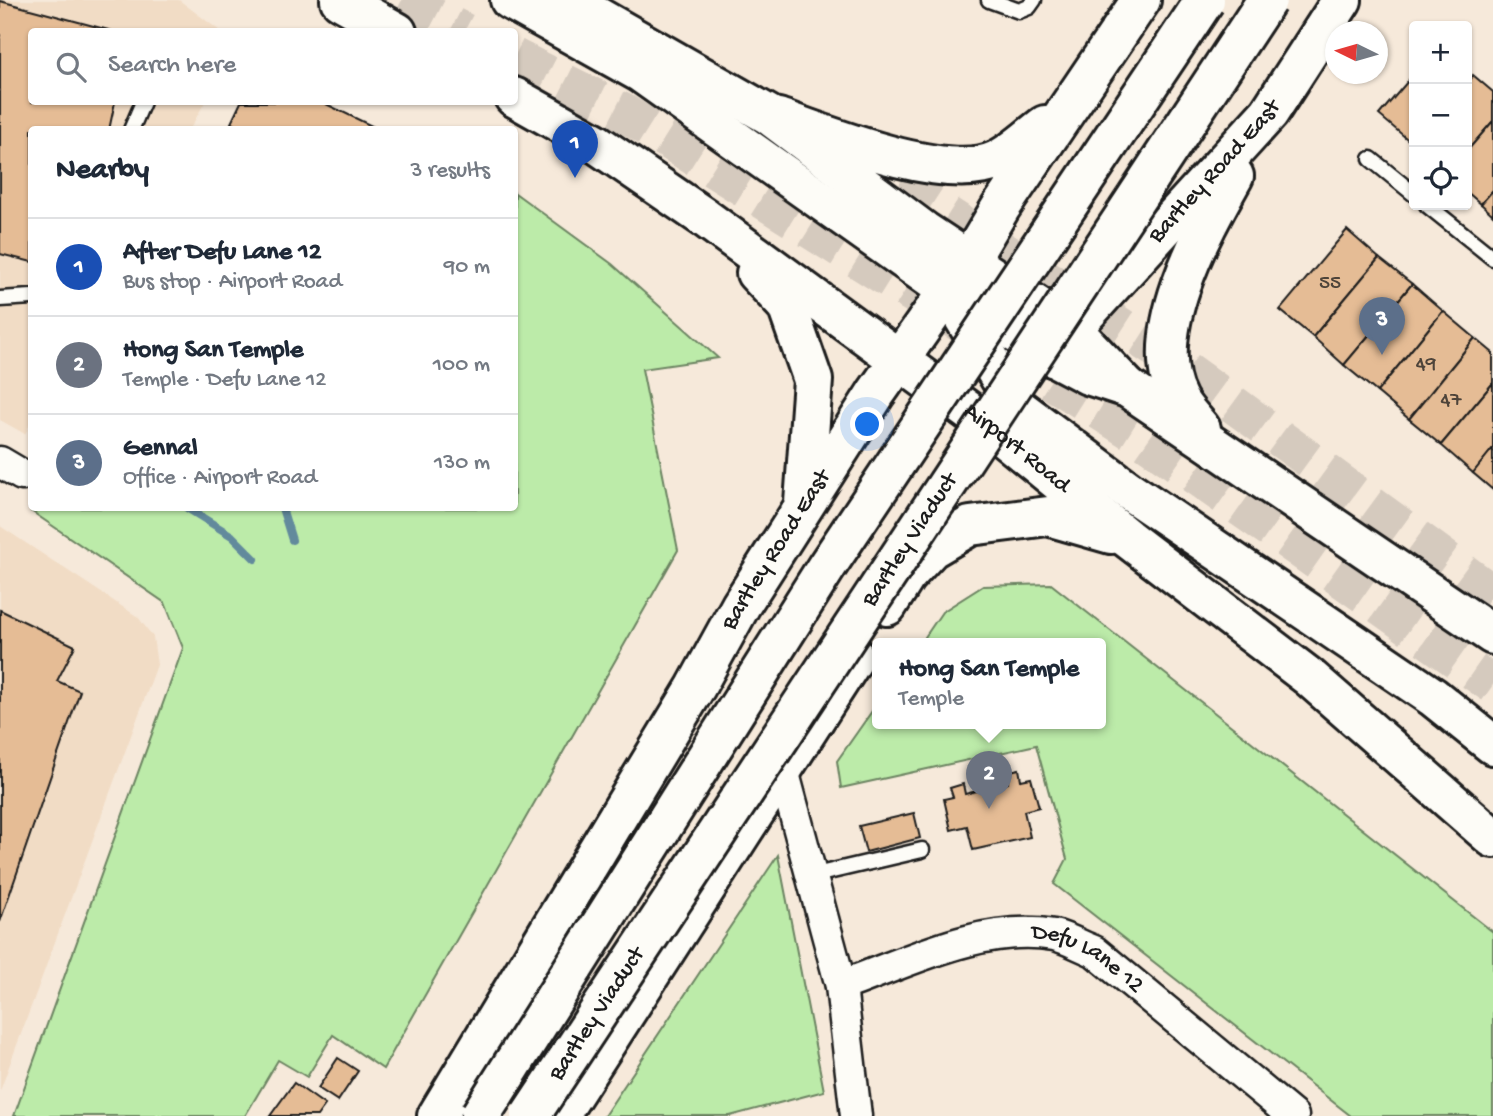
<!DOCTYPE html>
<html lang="en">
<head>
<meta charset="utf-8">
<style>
  :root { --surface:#fff; --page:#f6f6f7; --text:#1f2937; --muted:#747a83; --line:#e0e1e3; --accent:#c8321e }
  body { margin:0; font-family:"Gochi Hand",sans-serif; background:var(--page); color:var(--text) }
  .controls { position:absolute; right:21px; top:21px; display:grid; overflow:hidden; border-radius:7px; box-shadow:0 2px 5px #0004 }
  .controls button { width:63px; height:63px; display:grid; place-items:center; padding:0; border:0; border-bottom:2px solid var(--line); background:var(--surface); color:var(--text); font:35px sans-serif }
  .compass { position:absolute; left:1325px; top:21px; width:63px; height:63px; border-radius:50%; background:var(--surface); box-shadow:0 2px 5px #0004; rotate:275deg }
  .you { position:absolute; left:868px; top:425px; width:24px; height:24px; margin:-18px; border:5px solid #fff; border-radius:50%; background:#1a73e8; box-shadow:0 0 0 10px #1a73e833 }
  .badge { display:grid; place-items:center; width:46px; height:46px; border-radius:50%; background:var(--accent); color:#fff; font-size:23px; font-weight:700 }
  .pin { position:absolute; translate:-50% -58px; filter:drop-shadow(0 2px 4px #0008) }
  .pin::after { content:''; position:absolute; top:37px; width:24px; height:21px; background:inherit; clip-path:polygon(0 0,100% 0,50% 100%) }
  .popup { position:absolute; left:872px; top:638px; width:234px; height:91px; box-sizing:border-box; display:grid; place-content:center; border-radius:7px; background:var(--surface); filter:drop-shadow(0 2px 5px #0005); font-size:23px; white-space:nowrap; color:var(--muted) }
  .popup b { font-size:26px; color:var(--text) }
  .popup::after { content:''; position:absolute; left:50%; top:100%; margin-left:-14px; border:14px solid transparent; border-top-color:var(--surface) }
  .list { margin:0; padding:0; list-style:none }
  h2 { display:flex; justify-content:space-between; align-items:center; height:91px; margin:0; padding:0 28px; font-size:30px }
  h2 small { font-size:23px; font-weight:400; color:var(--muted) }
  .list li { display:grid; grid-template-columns:46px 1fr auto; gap:21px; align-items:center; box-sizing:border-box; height:98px; padding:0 28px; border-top:2px solid var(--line) }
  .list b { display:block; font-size:26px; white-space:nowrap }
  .list p { margin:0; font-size:23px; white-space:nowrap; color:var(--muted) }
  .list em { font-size:23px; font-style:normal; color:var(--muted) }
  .icon { flex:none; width:38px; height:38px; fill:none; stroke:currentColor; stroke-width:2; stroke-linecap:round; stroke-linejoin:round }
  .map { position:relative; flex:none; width:1493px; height:1116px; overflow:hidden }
  .search { position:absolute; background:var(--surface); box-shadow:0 2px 5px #0004; left:28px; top:28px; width:490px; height:77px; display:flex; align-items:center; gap:18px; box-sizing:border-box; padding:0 24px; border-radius:7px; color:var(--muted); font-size:26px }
  .panel { position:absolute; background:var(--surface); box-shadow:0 2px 5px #0004; left:28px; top:126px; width:490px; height:385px; border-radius:7px }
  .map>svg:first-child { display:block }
  .built { fill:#f1dcc5 }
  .green { fill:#bceba9; stroke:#6c8462; stroke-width:2 }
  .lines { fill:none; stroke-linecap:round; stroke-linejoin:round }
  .stream { stroke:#628a9c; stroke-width:8 }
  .building { fill:#e5bc95; stroke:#1c1c1c; stroke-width:2 }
  .motorway-tunnel { stroke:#d5cabe; stroke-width:38; stroke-dasharray:38 19; stroke-linecap:butt }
  .service-casing { stroke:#1c1c1c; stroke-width:19 }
  .minor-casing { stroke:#1c1c1c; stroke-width:35 }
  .secondary-casing { stroke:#1c1c1c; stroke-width:44 }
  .motorway-casing { stroke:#1c1c1c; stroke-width:44 }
  .service { stroke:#fdfcf7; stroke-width:14 }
  .minor { stroke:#fdfcf7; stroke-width:30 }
  .secondary { stroke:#fdfcf7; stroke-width:38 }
  .motorway { stroke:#fdfcf7; stroke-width:38 }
  .trunk-bridge-casing { stroke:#1c1c1c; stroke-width:44; stroke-linecap:butt }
  .trunk-bridge { stroke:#fdfcf7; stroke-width:38 }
  .labels { text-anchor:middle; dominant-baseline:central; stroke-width:7; stroke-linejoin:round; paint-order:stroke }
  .number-label { font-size:21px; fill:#4e443a }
  .street-label { font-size:24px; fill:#1c1c1c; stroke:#fdfcf7 }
</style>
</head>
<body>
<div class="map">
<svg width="1493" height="1116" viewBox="0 0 1493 1116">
  <rect width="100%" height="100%" fill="#f6e9da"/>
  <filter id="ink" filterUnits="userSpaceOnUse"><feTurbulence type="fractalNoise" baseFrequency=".0143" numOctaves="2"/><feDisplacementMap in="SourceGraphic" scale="14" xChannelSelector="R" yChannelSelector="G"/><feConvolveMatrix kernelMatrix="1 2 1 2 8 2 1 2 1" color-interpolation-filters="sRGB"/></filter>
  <g filter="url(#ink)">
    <g class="built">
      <path d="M0,0H179L220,31L32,32V102H205L190,129L32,130L31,422L25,434L0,420Z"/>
      <path d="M0,526L138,617L153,637L157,665L0,1091Z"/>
    </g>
    <g class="green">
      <path d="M515,193L612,264L718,358L642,369L678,550L383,1069L333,1035L307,1077L278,1060L245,1116H14L183,648L165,603L31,511L33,508H514Z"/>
      <path d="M1051,584L1493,932V1116H1351L1054,884L1067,859L1036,745L841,788L837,761L877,704V723H1101V643H921L942,612L983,586Z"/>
      <path d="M778,855L824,1091L730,1116H604Z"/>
    </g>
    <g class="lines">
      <g class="stream">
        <path d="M187,508L232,536L255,559"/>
        <path d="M282,508L292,540"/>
      </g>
    </g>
    <g class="building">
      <path d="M0,1L116,32H32V102H115L109,130H32V262L0,254Z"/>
      <path d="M1414,74V143L1413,144L1379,115Z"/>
      <path d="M1473,75L1493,92V121L1467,151V82Z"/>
      <path d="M241,102H322L380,130H244L231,123Z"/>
      <path d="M1493,121V190L1481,204L1467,192V151Z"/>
      <path d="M1493,190V215L1481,204Z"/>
      <path d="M1347,230L1379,258L1313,337L1280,310Z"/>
      <path d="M1379,258L1412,284L1344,365L1313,337Z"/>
      <path d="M1412,284L1443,311L1377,392L1344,365Z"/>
      <path d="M1443,311L1475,338L1409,419L1377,392Z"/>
      <path d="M1475,338L1493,353V383L1441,445L1409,419Z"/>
      <path d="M1493,383V448L1473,473L1441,445Z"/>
      <path d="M1493,448V490L1473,473Z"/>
      <path d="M0,610L75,646L57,681L80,691L0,922Z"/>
      <path d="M1019,769L1021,780L1031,778L1039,807L1024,811L1030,837L973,850L967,826L951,830L944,799L953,797L950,788L963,784L965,794L1008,783L1006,772Z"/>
      <path d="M914,813L920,838L866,852L859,826Z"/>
      <path d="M338,1058L358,1071L338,1101L318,1088Z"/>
      <path d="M294,1083L325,1105L317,1116H270Z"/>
    </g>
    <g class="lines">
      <g class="motorway-tunnel">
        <path d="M402,0L464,32"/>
        <path d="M514,57L623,112L1133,432L1493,685"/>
        <path d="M847,162L921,198L1170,358L1493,594"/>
      </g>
      <g class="service-casing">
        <g id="service">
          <path d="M989,0L1019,11L1029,7L1034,0"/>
          <path d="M131,130L143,102"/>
          <path d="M1371,159L1414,194"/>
          <path d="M1427,205L1493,258"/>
          <path d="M0,299L32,297"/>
          <path d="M811,876L922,850"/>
        </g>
      </g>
      <g class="minor-casing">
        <g id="minor">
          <path d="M0,462L22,475"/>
          <path d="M783,770L841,986L856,1116"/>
          <path id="s1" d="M841,986C908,962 982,923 1054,935C1067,938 1081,946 1094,951L1293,1116"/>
        </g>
      </g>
      <g class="secondary-casing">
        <g id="secondary">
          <path d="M340,0L397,32"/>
          <path d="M510,0L641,73L947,290L1052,356L1088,375L1128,388L1493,635"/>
          <path id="s2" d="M514,97L594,142L705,218L1000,434L1127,538L1309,677L1493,838"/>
          <path d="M778,118C828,136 948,184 997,160C1014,152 1030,136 1045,125"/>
          <path d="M756,273L787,306L813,380L804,503"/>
          <path id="s3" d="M1052,357L1072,329L1269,113L1342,0"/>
          <path d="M1201,429C1193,419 1183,409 1178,399C1144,335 1203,231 1234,176"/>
          <path d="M887,606L906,576L931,549L970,526L1048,516L1111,534"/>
          <path id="s4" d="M437,1116L696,687L741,605L876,393L969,261L1001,207L1141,0"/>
          <path d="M559,1116L855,657"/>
        </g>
      </g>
      <g class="motorway-casing">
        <g id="motorway">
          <path d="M568,0L769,115L924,231L1072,329L1128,388"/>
          <path d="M947,290L1018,408L1128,490L1433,697L1493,745"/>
        </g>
      </g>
      <use href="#service" class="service"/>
      <use href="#minor" class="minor"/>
      <use href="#secondary" class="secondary"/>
      <use href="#motorway" class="motorway"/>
      <g class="trunk-bridge-casing">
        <g id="trunk-bridge">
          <path d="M480,1116L827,566L1205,0"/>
          <path id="s5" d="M530,1116L1267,0"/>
        </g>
      </g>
      <use href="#trunk-bridge" class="trunk-bridge"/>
    </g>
  </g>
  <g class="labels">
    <g class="number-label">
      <text x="1330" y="284">55</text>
      <text x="1426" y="365">49</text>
      <text x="1451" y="401">47</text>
    </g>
    <g class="street-label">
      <text stroke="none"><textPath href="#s3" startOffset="247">Bartley Road East</textPath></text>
      <text stroke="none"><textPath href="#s2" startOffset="614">Airport Road</textPath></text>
      <text stroke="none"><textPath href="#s5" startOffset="690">Bartley Viaduct</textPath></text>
      <text stroke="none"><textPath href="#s4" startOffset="660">Bartley Road East</textPath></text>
      <text stroke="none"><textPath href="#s1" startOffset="262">Defu Lane 12</textPath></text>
      <text stroke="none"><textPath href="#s5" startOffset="122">Bartley Viaduct</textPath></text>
    </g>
  </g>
</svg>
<div class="controls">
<button>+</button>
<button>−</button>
<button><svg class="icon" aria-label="locate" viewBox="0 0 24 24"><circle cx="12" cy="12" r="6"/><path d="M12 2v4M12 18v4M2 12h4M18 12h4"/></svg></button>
</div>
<svg class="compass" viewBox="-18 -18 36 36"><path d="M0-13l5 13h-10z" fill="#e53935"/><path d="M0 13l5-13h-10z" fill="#747a83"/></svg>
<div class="you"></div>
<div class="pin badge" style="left:575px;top:178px;background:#1a4fb4">1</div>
<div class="pin badge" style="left:989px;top:809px;background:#6b7280">2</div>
<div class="popup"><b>Hong San Temple</b>Temple</div>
<div class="pin badge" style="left:1382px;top:355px;background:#5c6f8a">3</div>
<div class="search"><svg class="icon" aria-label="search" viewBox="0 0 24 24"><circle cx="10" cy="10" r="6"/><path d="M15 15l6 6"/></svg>Search here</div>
<section class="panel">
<h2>Nearby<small>3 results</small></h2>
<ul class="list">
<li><span class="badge" style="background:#1a4fb4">1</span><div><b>After Defu Lane 12</b><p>Bus stop · Airport Road</p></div><em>90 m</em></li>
<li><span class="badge" style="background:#6b7280">2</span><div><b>Hong San Temple</b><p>Temple · Defu Lane 12</p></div><em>100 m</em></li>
<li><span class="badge" style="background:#5c6f8a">3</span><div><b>Gennal</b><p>Office · Airport Road</p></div><em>130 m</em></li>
</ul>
</section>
</div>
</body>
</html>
